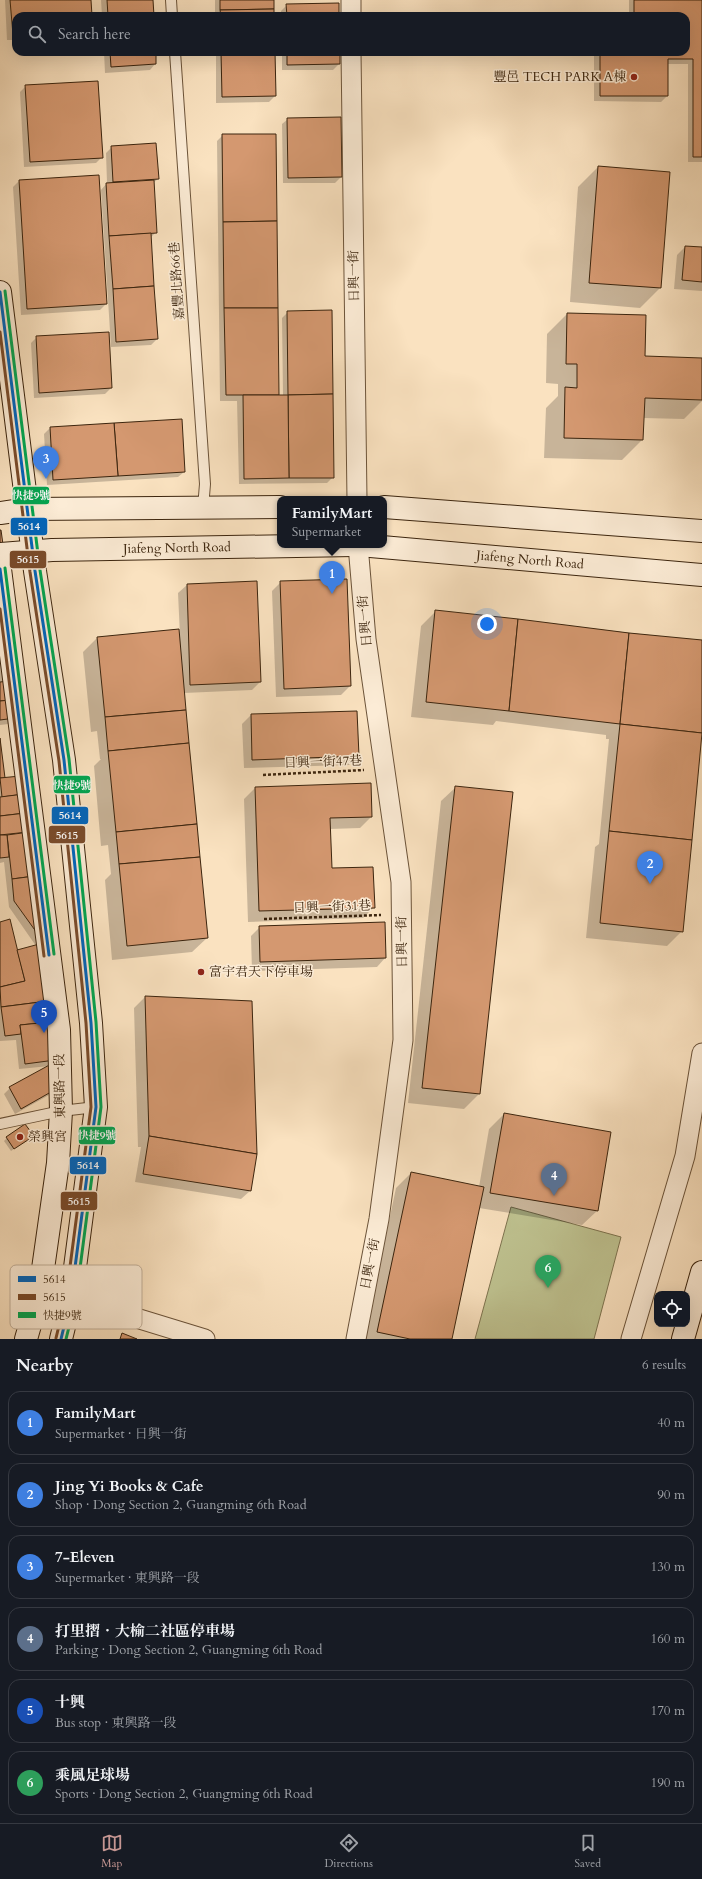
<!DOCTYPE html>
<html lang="en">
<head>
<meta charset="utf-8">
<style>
  :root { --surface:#171b24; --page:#20242c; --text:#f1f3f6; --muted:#9ea1a6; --line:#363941; --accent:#c59692 }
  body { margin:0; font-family:Cardo,"Noto Serif TC",serif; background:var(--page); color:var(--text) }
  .controls { position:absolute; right:12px; bottom:12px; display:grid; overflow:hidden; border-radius:8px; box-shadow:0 4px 16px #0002 }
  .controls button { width:36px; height:36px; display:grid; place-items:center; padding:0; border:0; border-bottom:1px solid var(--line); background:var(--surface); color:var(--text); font:20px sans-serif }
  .you { position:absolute; left:487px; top:624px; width:14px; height:14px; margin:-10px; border:3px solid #fff; border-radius:50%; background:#1a73e8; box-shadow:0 0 0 6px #1a73e833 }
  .badge { display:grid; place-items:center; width:26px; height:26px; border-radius:50%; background:var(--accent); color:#fff; font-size:13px; font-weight:700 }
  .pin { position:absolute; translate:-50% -33px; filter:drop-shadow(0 1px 2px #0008) }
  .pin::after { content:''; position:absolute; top:21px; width:14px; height:12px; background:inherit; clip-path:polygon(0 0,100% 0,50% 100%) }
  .popup { position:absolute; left:277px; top:496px; width:110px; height:52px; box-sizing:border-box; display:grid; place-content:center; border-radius:8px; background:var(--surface); filter:drop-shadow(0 1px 3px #0005); font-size:13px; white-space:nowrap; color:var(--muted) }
  .popup b { font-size:15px; color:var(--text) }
  .popup::after { content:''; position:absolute; left:50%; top:100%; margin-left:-8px; border:8px solid transparent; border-top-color:var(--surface) }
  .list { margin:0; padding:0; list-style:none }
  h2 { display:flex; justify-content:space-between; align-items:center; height:52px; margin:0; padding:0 16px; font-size:17px }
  h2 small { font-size:13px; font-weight:400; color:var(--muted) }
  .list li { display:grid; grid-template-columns:26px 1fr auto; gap:12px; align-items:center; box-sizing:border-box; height:64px; margin:0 8px 8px; padding:0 8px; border:1px solid var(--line); border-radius:12px }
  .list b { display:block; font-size:15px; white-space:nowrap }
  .list p { margin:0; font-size:13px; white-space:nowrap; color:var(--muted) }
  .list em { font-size:13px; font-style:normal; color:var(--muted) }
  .icon { flex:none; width:22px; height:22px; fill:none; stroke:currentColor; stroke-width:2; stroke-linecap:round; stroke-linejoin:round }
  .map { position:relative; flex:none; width:702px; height:1339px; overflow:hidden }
  .search { position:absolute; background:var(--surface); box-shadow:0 4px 16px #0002; left:12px; right:12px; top:12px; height:44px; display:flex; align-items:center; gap:10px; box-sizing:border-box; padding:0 14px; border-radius:12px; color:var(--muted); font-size:15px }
  .sheet { height:484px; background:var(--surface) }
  nav { display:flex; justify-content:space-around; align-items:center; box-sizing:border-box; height:56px; border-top:1px solid var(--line); background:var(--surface); font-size:11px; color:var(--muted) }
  nav a { display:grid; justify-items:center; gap:2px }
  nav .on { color:var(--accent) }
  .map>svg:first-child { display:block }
  .green { fill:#bfc391; stroke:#7e7450 }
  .shadow { fill:#0003 }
  .building { fill:#d49870; stroke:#3c250e }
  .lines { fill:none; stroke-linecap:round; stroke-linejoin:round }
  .lane-casing { stroke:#6c543a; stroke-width:12 }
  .street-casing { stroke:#6c543a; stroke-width:21 }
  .secondary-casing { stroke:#3c250e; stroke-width:24 }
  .path { stroke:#3c250e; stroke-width:2.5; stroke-dasharray:3 2; stroke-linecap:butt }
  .lane { stroke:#fcecd6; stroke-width:10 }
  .street { stroke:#fcecd6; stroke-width:19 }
  .secondary { stroke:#fcecd6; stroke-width:22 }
  .bus-1-casing { stroke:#fcecd6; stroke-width:6 }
  .bus-2-casing { stroke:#fcecd6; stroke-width:6 }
  .bus-3-casing { stroke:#fcecd6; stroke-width:6 }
  .bus-1 { stroke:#0065bd; stroke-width:3 }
  .bus-2 { stroke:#7a4b2a; stroke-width:3 }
  .bus-3 { stroke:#00a651; stroke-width:3 }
  .poi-dot { fill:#8f2418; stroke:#fcecd6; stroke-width:1.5 }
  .labels { text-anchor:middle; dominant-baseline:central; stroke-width:3; stroke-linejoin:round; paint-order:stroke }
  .poi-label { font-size:13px; fill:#3c250e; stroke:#fcecd6; text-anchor:start }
  .street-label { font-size:13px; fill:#3c250e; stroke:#fcecd6 }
  .key { fill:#fcecd6; stroke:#c2b09a; stroke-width:1 }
  .key-label { font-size:11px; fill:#3c250e }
  .line-badge { stroke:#fcecd6; stroke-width:1.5 }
  .badge-label { font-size:11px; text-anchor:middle; font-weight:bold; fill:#fff }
</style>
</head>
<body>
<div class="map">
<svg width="702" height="1339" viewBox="0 0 702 1339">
  <rect width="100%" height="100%" fill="#fae2c0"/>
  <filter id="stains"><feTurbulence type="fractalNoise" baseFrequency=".005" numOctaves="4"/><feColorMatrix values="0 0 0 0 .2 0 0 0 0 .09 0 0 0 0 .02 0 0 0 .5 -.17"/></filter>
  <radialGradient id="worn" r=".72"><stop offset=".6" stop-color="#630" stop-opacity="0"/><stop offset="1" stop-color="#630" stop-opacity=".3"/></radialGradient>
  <path class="green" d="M511,1207L621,1237L594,1339H475Z"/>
  <g class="shadow">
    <path d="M5,0H90L91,16H16V40H7Z"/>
    <path d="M101,0H151L152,16H102Z"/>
    <path d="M215,0H273L274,16H215Z"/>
    <path d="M629,0H702V162H688V64H667V96L661,102L594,101V52H686V16H629Z"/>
    <path d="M287,5L338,16H281V11Z"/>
    <path d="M104,52H155V64L150,70L105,73Z"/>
    <path d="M216,52H274L275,96L269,102L216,103Z"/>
    <path d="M282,52H339V64L333,70H282Z"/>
    <path d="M26,86L102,157L96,163L24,167L20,92Z"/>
    <path d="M288,119L341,177L335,183H283L282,124Z"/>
    <path d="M223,135L278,396H283L282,318L288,312L333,477L327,483L239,484L237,401H220L217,141Z"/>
    <path d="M112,147L158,179L153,183L156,232L150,238L157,339L151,345L111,347L101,190L107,183L106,153Z"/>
    <path d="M598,167L669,173L660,288L640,308L570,302L578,187Z"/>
    <path d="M98,176L106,304L100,310L21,315L13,187L19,181Z"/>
    <path d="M685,247L702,248V291L674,289L677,255Z"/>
    <path d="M567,314L644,357L702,359V401L684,419L643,418L642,440L622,460L544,458L546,408L558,396V384L546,383L547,334Z"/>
    <path d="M37,337L111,388L105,394L34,398L31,343Z"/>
    <path d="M50,428L184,472L178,477L47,485L44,434Z"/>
    <path d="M281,582L350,686L341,695L276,697L272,591Z"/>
    <path d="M187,585L260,682L252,690L184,693L207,938L192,952L112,960L105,880L111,874L108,845L101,846L94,766L101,759H100L97,731L91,732L83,652L98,637L180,636L178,593Z"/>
    <path d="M0,590L17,723L0,725Z"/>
    <path d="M436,611L702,641V733L682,931L667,946L586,938L595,847L599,844L609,739H606V735L496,721L493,725L411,717L421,626Z"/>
    <path d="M251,715L358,756L349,765L244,768L242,724Z"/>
    <path d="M0,746L2,779L29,776L58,1090L15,1114L4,1094L10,1088L50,1066L19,1069L16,1040L0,1041V923L16,951L36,946L9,907L4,862L0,863Z"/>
    <path d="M370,784L371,817L360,828L330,829L331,869L374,907L363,918L248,922L244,799L255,788Z"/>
    <path d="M456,787L512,793L479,1094L464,1109L408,1103L441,801Z"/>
    <path d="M384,923L385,958L377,967L252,971L251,936L260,927Z"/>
    <path d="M145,997L250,1191L241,1199L135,1182L141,1147H138L134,1008Z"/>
    <path d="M504,1114L597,1211L582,1225L479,1208L451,1339H364L396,1188L411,1173L479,1187L489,1129Z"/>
    <path d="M7,1138H30L11,1151L4,1141Z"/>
  </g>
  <g class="building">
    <path d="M10,0H91L92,16H16V35H13Z"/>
    <path d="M107,0H153L154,16H108Z"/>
    <path d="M220,0H274V9L220,10Z"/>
    <path d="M634,0H702V157H693V59H668V96H600V52H686V16H600H634Z"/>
    <path d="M339,3V16H287L286,4Z"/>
    <path d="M274,9V16H221L220,10Z"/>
    <path d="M110,52H156V64L111,67Z"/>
    <path d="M221,52H275L276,96L222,97Z"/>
    <path d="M287,52H340V64L287,65Z"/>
    <path d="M98,81L103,158L30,162L25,85Z"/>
    <path d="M341,117L342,177L288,178L287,118Z"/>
    <path d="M222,134H276L277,221L223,222Z"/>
    <path d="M156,143L159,179L113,182L111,146Z"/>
    <path d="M598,166L670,172L661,288L589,283Z"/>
    <path d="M99,175L107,304L27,309L19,180Z"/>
    <path d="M154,180L157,233L109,236L106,183Z"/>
    <path d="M277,221L278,308H224L223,222Z"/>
    <path d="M151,233L154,286L113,289L109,236Z"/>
    <path d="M685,246L702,247V282L682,280Z"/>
    <path d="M154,286L158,339L116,342L113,289Z"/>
    <path d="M224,308H278L279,395H226Z"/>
    <path d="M332,310L333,394L288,395L287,311Z"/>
    <path d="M567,313L646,315L645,356L702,358V400L645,398L643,440L564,438L565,387L577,388V364H566Z"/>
    <path d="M109,332L112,388L39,393L36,336Z"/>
    <path d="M333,394L334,478H289L288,395Z"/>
    <path d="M243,395H288L289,478L244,479Z"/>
    <path d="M182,419L185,472L118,476L114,423Z"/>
    <path d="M114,423L118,476L53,480L50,427Z"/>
    <path d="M0,530H1L7,574L0,575Z"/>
    <path d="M347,579L351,686L284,689L280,581Z"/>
    <path d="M257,581L261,682L190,685L187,584Z"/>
    <path d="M435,610L518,619L509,711L426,702Z"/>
    <path d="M518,619L629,633L620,724L509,711Z"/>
    <path d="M179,629L186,710L105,717L97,637Z"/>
    <path d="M629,633L702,640V733L620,724Z"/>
    <path d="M19,680L21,699L0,701V682Z"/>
    <path d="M21,699L23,717L0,720V701Z"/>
    <path d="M186,710L189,743L108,751L105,717Z"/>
    <path d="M357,711L359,756L252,760L251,714Z"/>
    <path d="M620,724L702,733L692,840L609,831Z"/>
    <path d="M0,738L5,778H0Z"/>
    <path d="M189,743L197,824L116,832L108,751Z"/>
    <path d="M30,775L32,793L2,797L0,778Z"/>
    <path d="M371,783L372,817L330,818L332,868L373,867L375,908L259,911L255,787Z"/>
    <path d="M455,786L513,792L480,1094L422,1088Z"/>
    <path d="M32,793L34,812L0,816V797Z"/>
    <path d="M34,812L37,831L0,835V816Z"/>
    <path d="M197,824L200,857L119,864L116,832Z"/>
    <path d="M37,831L42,875L12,879L7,835Z"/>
    <path d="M609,831L692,840L683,932L600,923Z"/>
    <path d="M0,835H7L9,857L0,858Z"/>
    <path d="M200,857L208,938L127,946L119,864Z"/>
    <path d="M42,875V940L14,901L12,879Z"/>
    <path d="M10,919L25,981L0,987V922Z"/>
    <path d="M385,922L386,958L260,962L259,926Z"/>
    <path d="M43,943L56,1000L1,1007L0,987L25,981L17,950Z"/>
    <path d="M145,996L252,1001L257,1154L149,1136Z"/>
    <path d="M56,1000L59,1021L20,1025L21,1034L5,1036L1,1007Z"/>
    <path d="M59,1021L63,1059L25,1064L20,1025Z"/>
    <path d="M53,1063L65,1084L21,1109L9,1087Z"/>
    <path d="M504,1113L611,1132L598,1211L490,1193Z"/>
    <path d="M25,1124L34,1136L14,1149L6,1137Z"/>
    <path d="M149,1136L257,1154L251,1191L143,1174Z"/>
    <path d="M411,1172L484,1187L452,1339H410L377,1332Z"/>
    <path d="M122,1333L137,1339H120Z"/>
  </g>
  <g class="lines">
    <g class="lane-casing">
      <g id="lane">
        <path d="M171,0L172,16"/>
        <path d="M175,52L205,484L203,508"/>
        <path d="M0,1124L61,1111L96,1107"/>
      </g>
    </g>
    <g class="street-casing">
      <g id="street">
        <path d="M351,0V16"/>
        <path d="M351,52L357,499"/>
        <path d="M71,1298L205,1339"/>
        <path d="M356,1339L379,1219L403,1040L401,882L366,639L358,545"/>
        <path d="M631,1339L685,1156L702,1053"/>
      </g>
    </g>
    <g class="secondary-casing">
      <g id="secondary">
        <path d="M0,292L35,571L64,760L91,1023L96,1107L71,1298L61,1339"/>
        <path d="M384,507L702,531"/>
        <path d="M0,513L28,509L280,507"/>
        <path d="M359,545L702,575"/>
        <path d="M0,554L52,550L354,545"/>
        <path d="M0,569L59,1030L61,1111L58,1163L40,1290L26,1339"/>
        <path d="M683,1339L702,1272"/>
      </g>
    </g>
    <g class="path">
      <path d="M263,775L364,770"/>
      <path d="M264,919L381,915"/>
    </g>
    <use href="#lane" class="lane"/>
    <use href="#street" class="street"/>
    <use href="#secondary" class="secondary"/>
    <g class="bus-1-casing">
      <g id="bus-1">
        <path d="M0,292L35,571L64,760L91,1023L96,1107L71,1298L61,1339"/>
        <path d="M0,569L49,955"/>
      </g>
    </g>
    <g class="bus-2-casing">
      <g id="bus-2">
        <path d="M0,332L30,572L59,761L86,1023L91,1107L66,1297L56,1338"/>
        <path d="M0,609L44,956"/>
      </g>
    </g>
    <g class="bus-3-casing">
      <g id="bus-3">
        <path d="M5,291L40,570L69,759L96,1022L101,1107L76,1299L66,1339"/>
        <path d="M5,568L54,954"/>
      </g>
    </g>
    <use href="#bus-1" class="bus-1"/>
    <use href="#bus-2" class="bus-2"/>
    <use href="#bus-3" class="bus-3"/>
  </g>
  <g class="poi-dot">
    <circle cx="634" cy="77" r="4"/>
    <circle cx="201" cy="972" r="4"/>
    <circle cx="20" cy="1137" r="4"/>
  </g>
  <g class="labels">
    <g class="poi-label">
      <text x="626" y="77" text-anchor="end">豐邑 TECH PARK A棟</text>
      <text x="209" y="972">富宇君天下停車場</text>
      <text x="28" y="1137">榮興宮</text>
    </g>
    <g class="street-label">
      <text transform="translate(354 276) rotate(-91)">日興一街</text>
      <text transform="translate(177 281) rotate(-94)">嘉豐北路66巷</text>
      <text transform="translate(177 548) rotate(-1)">Jiafeng North Road</text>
      <text transform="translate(530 560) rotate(5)">Jiafeng North Road</text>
      <text transform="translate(365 621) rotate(-95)">日興一街</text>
      <text transform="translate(323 762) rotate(-2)">日興一街47巷</text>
      <text transform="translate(332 907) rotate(-2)">日興一街31巷</text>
      <text transform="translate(402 942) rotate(-91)">日興一街</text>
      <text transform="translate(60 1086) rotate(-91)">東興路一段</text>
      <text transform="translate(370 1264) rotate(-79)">日興一街</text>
    </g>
  </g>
  <rect x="10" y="1265" width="132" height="64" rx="6" class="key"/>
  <rect x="18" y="1276" width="18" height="6" fill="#0065bd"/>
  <rect x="18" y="1294" width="18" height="6" fill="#7a4b2a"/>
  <rect x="18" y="1312" width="18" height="6" fill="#00a651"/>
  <g class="key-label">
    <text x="43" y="1283">5614</text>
    <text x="43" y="1301">5615</text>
    <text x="43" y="1319">快捷9號</text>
  </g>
  <g class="line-badge">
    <rect x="12" y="486" width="38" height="19" rx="4" fill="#00a651"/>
    <rect x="10" y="517" width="38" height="19" rx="4" fill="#0065bd"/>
    <rect x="9" y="550" width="38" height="19" rx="4" fill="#7a4b2a"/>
    <rect x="53" y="775" width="38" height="19" rx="4" fill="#00a651"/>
    <rect x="51" y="806" width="38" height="19" rx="4" fill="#0065bd"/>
    <rect x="48" y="825" width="38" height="19" rx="4" fill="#7a4b2a"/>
    <rect x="78" y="1126" width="38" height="19" rx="4" fill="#00a651"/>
    <rect x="69" y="1156" width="38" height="19" rx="4" fill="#0065bd"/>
    <rect x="60" y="1191" width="38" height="20" rx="4" fill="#7a4b2a"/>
  </g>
  <g class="badge-label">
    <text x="31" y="499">快捷9號</text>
    <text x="29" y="530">5614</text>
    <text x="28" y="563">5615</text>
    <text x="72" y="789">快捷9號</text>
    <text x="70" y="819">5614</text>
    <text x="67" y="839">5615</text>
    <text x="97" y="1139">快捷9號</text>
    <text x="88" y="1169">5614</text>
    <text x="79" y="1205">5615</text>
  </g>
  <rect width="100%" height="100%" filter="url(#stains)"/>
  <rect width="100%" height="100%" fill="url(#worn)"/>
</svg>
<div class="controls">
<button><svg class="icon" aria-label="locate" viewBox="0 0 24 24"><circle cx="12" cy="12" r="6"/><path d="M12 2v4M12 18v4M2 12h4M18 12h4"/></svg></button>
</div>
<div class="you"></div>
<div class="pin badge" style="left:332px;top:594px;background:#3f7fe0">1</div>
<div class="popup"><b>FamilyMart</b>Supermarket</div>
<div class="pin badge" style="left:650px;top:884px;background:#3f7fe0">2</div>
<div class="pin badge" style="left:46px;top:479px;background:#3f7fe0">3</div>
<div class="pin badge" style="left:554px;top:1196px;background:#5c6f8a">4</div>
<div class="pin badge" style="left:44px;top:1033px;background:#1a4fb4">5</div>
<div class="pin badge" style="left:548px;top:1288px;background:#2e9e5b">6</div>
<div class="search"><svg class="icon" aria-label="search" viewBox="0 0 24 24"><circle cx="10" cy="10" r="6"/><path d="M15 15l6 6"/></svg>Search here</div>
</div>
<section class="sheet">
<h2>Nearby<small>6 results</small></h2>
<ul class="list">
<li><span class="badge" style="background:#3f7fe0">1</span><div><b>FamilyMart</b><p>Supermarket · 日興一街</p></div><em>40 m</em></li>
<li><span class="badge" style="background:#3f7fe0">2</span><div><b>Jing Yi Books &amp; Cafe</b><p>Shop · Dong Section 2, Guangming 6th Road</p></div><em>90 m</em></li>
<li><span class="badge" style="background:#3f7fe0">3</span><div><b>7-Eleven</b><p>Supermarket · 東興路一段</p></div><em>130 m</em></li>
<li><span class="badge" style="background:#5c6f8a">4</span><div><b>打里摺．大榆二社區停車場</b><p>Parking · Dong Section 2, Guangming 6th Road</p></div><em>160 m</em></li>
<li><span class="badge" style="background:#1a4fb4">5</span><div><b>十興</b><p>Bus stop · 東興路一段</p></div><em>170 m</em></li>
<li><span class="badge" style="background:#2e9e5b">6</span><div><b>乘風足球場</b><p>Sports · Dong Section 2, Guangming 6th Road</p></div><em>190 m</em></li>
</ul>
</section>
<nav>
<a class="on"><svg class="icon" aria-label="map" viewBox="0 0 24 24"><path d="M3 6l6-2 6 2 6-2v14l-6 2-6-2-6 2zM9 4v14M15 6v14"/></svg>Map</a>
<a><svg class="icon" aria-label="directions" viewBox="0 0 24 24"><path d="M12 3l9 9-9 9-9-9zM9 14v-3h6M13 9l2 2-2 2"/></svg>Directions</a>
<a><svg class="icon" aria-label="saved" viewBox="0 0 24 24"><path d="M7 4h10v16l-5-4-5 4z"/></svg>Saved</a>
</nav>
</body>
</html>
